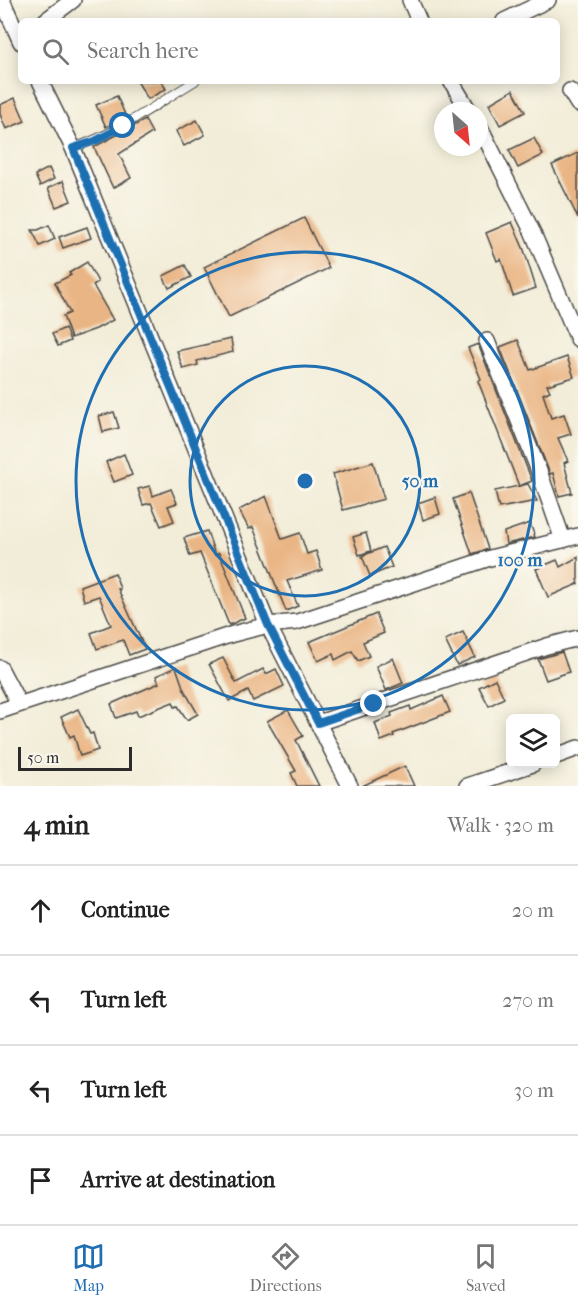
<!DOCTYPE html>
<html lang="en">
<head>
<meta charset="utf-8">
<style>
  :root { --surface:#fff; --page:#f2f2f2; --text:#222; --muted:#767676; --line:#e0e0e0; --accent:#1f6fb2 }
  body { margin:0; font-family:"IM FELL French Canon",serif; background:var(--page); color:var(--text) }
  .controls { position:absolute; right:18px; bottom:18px; display:grid; overflow:hidden; border-radius:9px; box-shadow:0 3px 15px #0003 }
  .controls button { width:54px; height:54px; display:grid; place-items:center; padding:0; border:0; border-bottom:2px solid var(--line); background:var(--surface); color:var(--text); font:30px sans-serif }
  .compass { position:absolute; left:434px; top:102px; width:54px; height:54px; border-radius:50%; background:var(--surface); box-shadow:0 3px 15px #0003; rotate:153deg }
  .scale { position:absolute; left:18px; bottom:15px; width:114px; box-sizing:border-box; padding-left:6px; border:3px solid #2b2b2b; border-top:0; font-size:16px; line-height:21px; white-space:nowrap; color:#2b2b2b; -webkit-text-stroke:4px #fbf7ec; paint-order:stroke }
  .stop { position:absolute; width:18px; height:18px; margin:-14px; border:4px solid #1f6fb2; border-radius:50%; background:#fff }
  .stop.end { background:#1f6fb2; border-color:#fff; box-shadow:0 2px 6px #0008 }
  .list { margin:0; padding:0; list-style:none }
  h2 { display:flex; justify-content:space-between; align-items:center; height:78px; margin:0; padding:0 24px; font-size:26px }
  h2 small { font-size:20px; font-weight:400; color:var(--muted) }
  .list li { display:grid; grid-template-columns:39px 1fr auto; gap:18px; align-items:center; box-sizing:border-box; height:90px; padding:0 24px; border-top:2px solid var(--line) }
  .list b { display:block; font-size:22px; white-space:nowrap }
  .list em { font-size:20px; font-style:normal; color:var(--muted) }
  .icon { flex:none; width:33px; height:33px; fill:none; stroke:currentColor; stroke-width:2; stroke-linecap:round; stroke-linejoin:round }
  .map { position:relative; flex:none; width:578px; height:786px; overflow:hidden }
  .search { position:absolute; background:var(--surface); box-shadow:0 3px 15px #0003; left:18px; right:18px; top:18px; height:66px; display:flex; align-items:center; gap:15px; box-sizing:border-box; padding:0 21px; border-radius:9px; color:var(--muted); font-size:22px }
  .sheet { height:438px; background:var(--surface) }
  nav { display:flex; justify-content:space-around; align-items:center; box-sizing:border-box; height:84px; border-top:2px solid var(--line); background:var(--surface); font-size:16px; color:var(--muted) }
  nav a { display:grid; justify-items:center; gap:3px }
  nav .on { color:var(--accent) }
  .map>svg:first-child { display:block }
  .building { fill:#eab584 }
  .lines { fill:none; stroke-linecap:round; stroke-linejoin:round }
  .service-casing { stroke:#494845; stroke-width:10 }
  .minor-casing { stroke:#494845; stroke-width:18 }
  .service { stroke:#fff; stroke-width:8 }
  .minor { stroke:#fff; stroke-width:15 }
  .route { stroke:#1f6fb2; stroke-width:8 }
  .ring { fill:none; stroke:#1f6fb2; stroke-width:3 }
  .centre { fill:#1f6fb2; stroke:#fbf7ec; stroke-width:3 }
  .ring-label { font-size:18px; text-anchor:middle; font-weight:bold; fill:#1f6fb2; stroke:#fbf7ec; stroke-width:5; stroke-linejoin:round; paint-order:stroke }
</style>
</head>
<body>
<div class="map">
<svg width="578" height="786" viewBox="0 0 578 786">
  <rect width="100%" height="100%" fill="#fbf7ec"/>
  <filter id="ink" filterUnits="userSpaceOnUse"><feTurbulence type="fractalNoise" baseFrequency=".0167" numOctaves="2"/><feDisplacementMap in="SourceGraphic" scale="12" xChannelSelector="R" yChannelSelector="G"/><feConvolveMatrix kernelMatrix="1 2 1 2 8 2 1 2 1" color-interpolation-filters="sRGB"/></filter>
  <filter id="wash" filterUnits="userSpaceOnUse"><feTurbulence type="fractalNoise" baseFrequency=".008" numOctaves="4" result="noise"/><feDisplacementMap in="SourceGraphic" scale="24" xChannelSelector="R" yChannelSelector="G"/><feGaussianBlur stdDeviation="1.35" result="paint"/><feColorMatrix in="noise" values="0 0 0 0 0 0 0 0 0 0 0 0 0 0 0 0 0 1.4 0 .05"/><feComposite in="paint" operator="in"/></filter>
  <g filter="url(#wash)">
    <rect width="100%" height="100%" fill="#f2edd8"/>
    <g id="blocks">
      <g class="building">
        <path d="M137,81H161L166,89L148,99Z"/>
        <path d="M513,90L525,112L500,125L489,104Z"/>
        <path d="M117,96L126,117L106,127L96,105Z"/>
        <path d="M15,98L25,121L6,129L0,114V105Z"/>
        <path d="M145,120L152,133L119,154L131,178L113,188L94,147Z"/>
        <path d="M197,120L205,135L184,146L176,131Z"/>
        <path d="M534,138L543,155L518,168L509,150Z"/>
        <path d="M578,153V218L552,165Z"/>
        <path d="M49,168L54,179L40,186L35,175Z"/>
        <path d="M63,181L71,201L56,207L48,188Z"/>
        <path d="M304,218L329,268L229,317L204,267Z"/>
        <path d="M512,222L524,250L536,288L513,296L501,259L497,261L486,233Z"/>
        <path d="M49,225L55,239L40,246L32,230H38Z"/>
        <path d="M87,227L91,238L63,248L59,237Z"/>
        <path d="M87,262L98,282L93,285L113,320L96,329L71,338L63,316L70,313L55,283L71,275L69,273Z"/>
        <path d="M185,265L191,277L169,288L163,276Z"/>
        <path d="M65,328L70,341L58,346L52,334Z"/>
        <path d="M231,339L233,352L197,361L198,365L183,369L177,351Z"/>
        <path d="M518,340L530,370L567,357L574,377L547,385L550,391L543,394L551,418L564,414L571,434L558,438L568,461L564,463L572,493L559,496L553,473L550,474L500,347Z"/>
        <path d="M478,344L532,481L519,486L478,381L481,379L468,348Z"/>
        <path d="M114,412L119,428L103,432L99,416Z"/>
        <path d="M124,454L132,475L114,482L106,462Z"/>
        <path d="M373,462L384,499L343,510L333,474Z"/>
        <path d="M528,484L537,501L499,508L495,491Z"/>
        <path d="M150,486L153,496L171,489L177,503L168,506L174,521L161,526L151,503L143,505L138,489Z"/>
        <path d="M469,493L488,549L472,554L453,499Z"/>
        <path d="M266,496L282,539L300,533L307,554L316,551L322,570L287,581L298,606L286,611L253,527L249,529L239,510Z"/>
        <path d="M435,497L440,514L423,520L418,503Z"/>
        <path d="M530,523L535,537L506,544L504,532Z"/>
        <path d="M207,531L215,555L219,553L245,618L229,625L200,553L190,556L184,538Z"/>
        <path d="M366,533L371,551L359,555L353,537Z"/>
        <path d="M384,547L392,567L370,576L362,556Z"/>
        <path d="M578,557V584L548,597L536,569L557,560L560,567Z"/>
        <path d="M115,573L120,589H118L145,649L129,655L123,640L97,649L91,633L111,625L99,596L84,601L80,586Z"/>
        <path d="M376,614L384,633L363,642L369,656L358,661L352,651L335,660L333,654L318,661L309,642Z"/>
        <path d="M463,632L475,657L457,665L445,640Z"/>
        <path d="M562,652L569,672L546,680L538,659Z"/>
        <path d="M223,658L236,683L263,669L266,674L276,669L284,686L253,701L248,691L229,701L209,664Z"/>
        <path d="M393,658L403,683L386,690L376,666Z"/>
        <path d="M176,667L184,690L198,714L187,720L178,706L175,707L173,702L138,716L136,711L116,718L111,704L159,683L156,676Z"/>
        <path d="M495,679L504,698L489,706L479,687Z"/>
        <path d="M443,696L450,712L393,734L394,736L381,741L375,723L392,716L391,713L410,706L411,710Z"/>
        <path d="M78,709L90,734L93,733L98,750L80,756L74,735L70,737L61,717Z"/>
        <path d="M288,710L303,736L296,740L319,786H297L291,773L296,771L267,721Z"/>
        <path d="M405,766L414,786H362Z"/>
      </g>
    </g>
  </g>
  <g filter="url(#ink)">
    <use href="#blocks" fill-opacity="0" stroke="#494845" stroke-width="1.5"/>
    <g class="lines">
      <g class="service-casing">
        <path id="service" d="M73,148C118,133 155,105 195,81"/>
      </g>
      <g class="minor-casing">
        <g id="minor">
          <path d="M2,0L21,42"/>
          <path d="M410,0L419,21"/>
          <path d="M45,21L73,0"/>
          <path d="M504,21L548,0"/>
          <path d="M40,81L73,148L268,625L350,786"/>
          <path d="M451,81L469,111"/>
          <path d="M570,91L578,104"/>
          <path d="M479,125L532,231L578,339"/>
          <path d="M487,341L539,471L563,540"/>
          <path d="M0,668L19,704"/>
          <path d="M0,711L233,634L268,625L297,622L490,558L578,536"/>
          <path d="M318,723L547,646L578,638"/>
          <path d="M556,756L578,748"/>
          <path d="M467,786L533,764"/>
        </g>
      </g>
      <use href="#service" class="service"/>
      <use href="#minor" class="minor"/>
    </g>
  </g>
  <g class="lines" filter="url(#ink)">
    <path class="route" d="M123,126L95,141L73,148L268,625L318,723L374,704"/>
  </g>
  <g class="ring">
    <circle cx="305" cy="481" r="115"/>
    <circle cx="305" cy="481" r="229"/>
  </g>
  <circle cx="305" cy="481" r="9" class="centre"/>
  <g class="ring-label">
    <text x="420" y="487">50 m</text>
    <text x="520" y="566">100 m</text>
  </g>
</svg>
<div class="controls">
<button><svg class="icon" aria-label="layers" viewBox="0 0 24 24"><path d="M12 4l9 5-9 5-9-5zM3 14l9 5 9-5"/></svg></button>
</div>
<svg class="compass" viewBox="-18 -18 36 36"><path d="M0-13l5 13h-10z" fill="#e53935"/><path d="M0 13l5-13h-10z" fill="#767676"/></svg>
<div class="scale">50 m</div>
<div class="stop" style="left:123px;top:126px"></div>
<div class="stop end" style="left:374px;top:704px"></div>
<div class="search"><svg class="icon" aria-label="search" viewBox="0 0 24 24"><circle cx="10" cy="10" r="6"/><path d="M15 15l6 6"/></svg>Search here</div>
</div>
<section class="sheet">
<h2>4 min<small>Walk · 320 m</small></h2>
<ul class="list">
<li><svg class="icon" aria-label="ahead" viewBox="0 0 24 24"><path d="M12 20V5M6 11l6-6 6 6"/></svg><div><b>Continue</b></div><em>20 m</em></li>
<li><svg class="icon" aria-label="left" viewBox="0 0 24 24"><path d="M17 20v-9H6M10 6l-5 5 5 5"/></svg><div><b>Turn left</b></div><em>270 m</em></li>
<li><svg class="icon" aria-label="left" viewBox="0 0 24 24"><path d="M17 20v-9H6M10 6l-5 5 5 5"/></svg><div><b>Turn left</b></div><em>30 m</em></li>
<li><svg class="icon" aria-label="arrive" viewBox="0 0 24 24"><path d="M6 21V4h12l-3 4 3 4H6"/></svg><div><b>Arrive at destination</b></div></li>
</ul>
</section>
<nav>
<a class="on"><svg class="icon" aria-label="map" viewBox="0 0 24 24"><path d="M3 6l6-2 6 2 6-2v14l-6 2-6-2-6 2zM9 4v14M15 6v14"/></svg>Map</a>
<a><svg class="icon" aria-label="directions" viewBox="0 0 24 24"><path d="M12 3l9 9-9 9-9-9zM9 14v-3h6M13 9l2 2-2 2"/></svg>Directions</a>
<a><svg class="icon" aria-label="saved" viewBox="0 0 24 24"><path d="M7 4h10v16l-5-4-5 4z"/></svg>Saved</a>
</nav>
</body>
</html>
